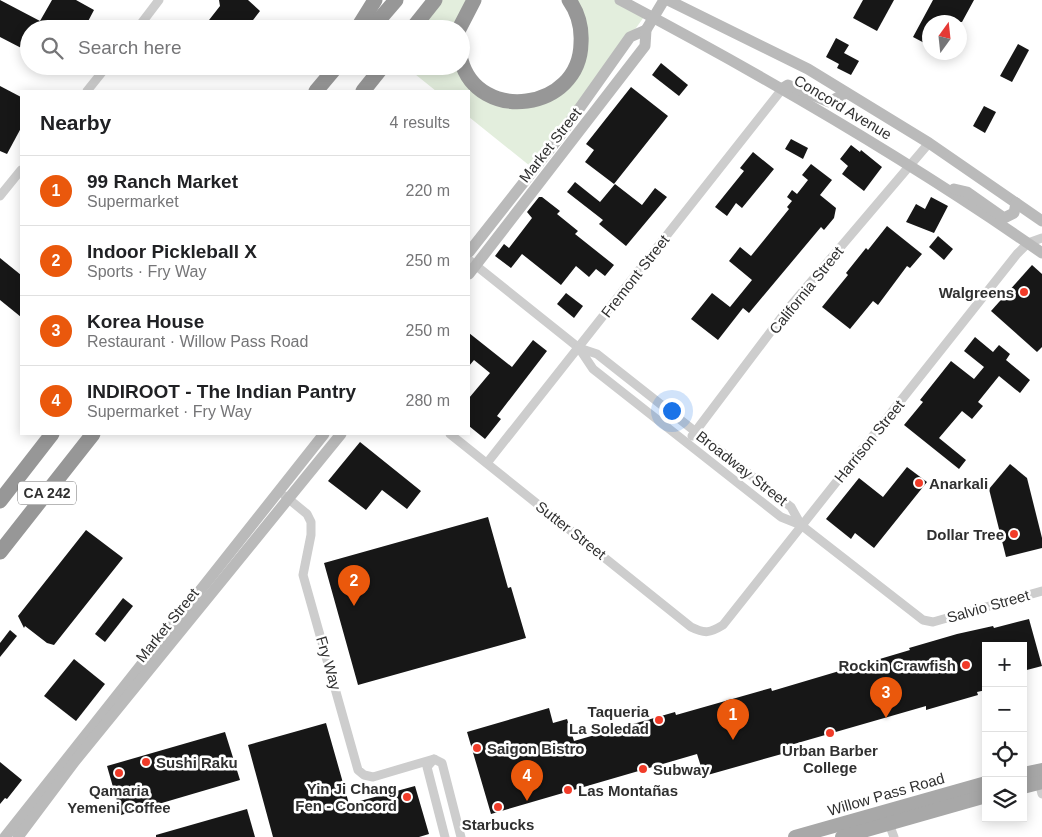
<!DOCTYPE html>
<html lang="en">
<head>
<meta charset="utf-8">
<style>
  :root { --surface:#fff; --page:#f6f6f6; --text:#202124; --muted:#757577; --line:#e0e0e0; --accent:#ea580c }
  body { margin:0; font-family:Arial,sans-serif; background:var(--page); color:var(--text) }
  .controls { position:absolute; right:15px; bottom:15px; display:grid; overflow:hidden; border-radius:0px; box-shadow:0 2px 12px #0003 }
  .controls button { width:45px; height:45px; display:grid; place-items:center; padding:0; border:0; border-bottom:1px solid var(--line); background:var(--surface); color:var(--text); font:25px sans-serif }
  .compass { position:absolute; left:922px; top:15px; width:45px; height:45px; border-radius:50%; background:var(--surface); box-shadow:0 2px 12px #0003; rotate:15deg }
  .you { position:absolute; left:671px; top:410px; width:18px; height:18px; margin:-12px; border:4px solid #fff; border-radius:50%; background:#1a73e8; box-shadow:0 0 0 8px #1a73e833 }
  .badge { display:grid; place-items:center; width:32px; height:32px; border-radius:50%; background:var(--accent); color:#fff; font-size:16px; font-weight:700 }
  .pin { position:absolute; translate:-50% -41px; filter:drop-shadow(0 1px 2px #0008) }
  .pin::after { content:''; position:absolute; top:26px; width:18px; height:15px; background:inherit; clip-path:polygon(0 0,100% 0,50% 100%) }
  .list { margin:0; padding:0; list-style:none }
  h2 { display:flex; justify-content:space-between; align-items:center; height:65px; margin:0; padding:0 20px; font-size:21px }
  h2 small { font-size:16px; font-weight:400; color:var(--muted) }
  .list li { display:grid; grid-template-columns:32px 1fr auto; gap:15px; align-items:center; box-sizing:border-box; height:70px; padding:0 20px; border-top:1px solid var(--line) }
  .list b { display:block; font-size:19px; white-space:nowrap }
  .list p { margin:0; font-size:16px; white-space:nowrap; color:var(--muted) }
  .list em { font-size:16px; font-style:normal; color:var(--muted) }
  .icon { flex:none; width:28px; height:28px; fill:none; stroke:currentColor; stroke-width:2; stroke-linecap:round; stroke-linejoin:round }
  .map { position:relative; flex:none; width:1042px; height:837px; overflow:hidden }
  .search { position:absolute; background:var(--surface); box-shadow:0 2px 12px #0003; left:20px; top:20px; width:450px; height:55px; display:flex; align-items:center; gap:12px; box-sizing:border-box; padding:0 18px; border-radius:28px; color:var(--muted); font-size:19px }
  .panel { position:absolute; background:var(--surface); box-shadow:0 2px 12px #0003; left:20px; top:90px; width:450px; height:345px; border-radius:0px }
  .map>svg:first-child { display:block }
  .green { fill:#e3eedd }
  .building { fill:#171717 }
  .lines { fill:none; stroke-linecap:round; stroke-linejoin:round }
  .minor { stroke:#cdcdcd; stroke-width:9 }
  .secondary { stroke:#bababa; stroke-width:11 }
  .primary { stroke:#a8a8a8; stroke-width:14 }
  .motorway { stroke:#979797; stroke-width:15 }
  .poi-dot { fill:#f13b28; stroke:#fff; stroke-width:2 }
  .labels { text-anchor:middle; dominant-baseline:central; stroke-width:5; stroke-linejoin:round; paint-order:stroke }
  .shield { fill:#fff; stroke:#6e6e6e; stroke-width:1 }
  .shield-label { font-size:14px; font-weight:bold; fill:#303030 }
  .street-label { font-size:15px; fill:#303030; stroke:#fff }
  .poi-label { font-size:15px; font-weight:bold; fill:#303030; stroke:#fff; text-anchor:end }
</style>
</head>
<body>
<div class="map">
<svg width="1042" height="837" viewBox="0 0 1042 837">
  <rect width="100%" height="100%" fill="#fff"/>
  <g class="green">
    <path d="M435,0H474L459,29H412Z"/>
    <path d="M569,0H620L646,14L535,170L469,117V91H436L405,66H461L497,99L563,87L581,48Z"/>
  </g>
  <g class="building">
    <path d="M0,0L40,21L52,0H76L94,10L84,29H29V52L0,37Z"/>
    <path d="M219,0H248L260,11L246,29H202L220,6Z"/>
    <path d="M863,0H894L877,31L853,18Z"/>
    <path d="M933,0H974L962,22H930V46L913,37Z"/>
    <path d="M836,38L849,45L844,53L859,61L851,75L837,68L839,64L826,57Z"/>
    <path d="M1018,44L1029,50L1012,82L1000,76Z"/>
    <path d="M661,63L688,85L679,96L652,75Z"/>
    <path d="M0,86L21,97V128L7,154L0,151Z"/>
    <path d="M631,87L668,116L614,184L585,162L594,150L586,144Z"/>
    <path d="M984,106L996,112L985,133L973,126Z"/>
    <path d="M791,139L808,148L803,159L785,149Z"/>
    <path d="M851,145L860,152L861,150L882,167L864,191L842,174L848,166L840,159Z"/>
    <path d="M753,152L774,169L742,208L736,203L727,216L715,207L744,171L740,168Z"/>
    <path d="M811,164L832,180L820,195L836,208L834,218L824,230L821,227L749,313L743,308L718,340L691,319L712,293L730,307L752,280L729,261L740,247L751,256L789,209L787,207L792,201L787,197L792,190L797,194L808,180L802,175Z"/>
    <path d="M575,182L600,202L615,184L642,205L655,188L667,197L626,246L599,224L603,220L567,192Z"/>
    <path d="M539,197H542L560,211L557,214L578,231L575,234L614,265L605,276L596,269L589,277L576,266L561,285L522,254L511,268L495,256L504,244L509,248L532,218L527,212Z"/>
    <path d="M931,197L948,206L934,233L906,222L916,204L925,209Z"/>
    <path d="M887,226L922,254L910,268L907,266L878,305L873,301L850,329L822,307L848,275L846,273L866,248L868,250Z"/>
    <path d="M938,236L953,249L944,260L929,247Z"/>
    <path d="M0,258L21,275V317L0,300Z"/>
    <path d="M1032,265L1042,274V347L1037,352L991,311Z"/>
    <path d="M566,293L583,306L574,318L557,304Z"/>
    <path d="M469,333L512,367L533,340L547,351L497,416L501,419L485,439L469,426V398L490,373L474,360L469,366Z"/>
    <path d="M975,337L993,352L999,345L1010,354L1006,360L1030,380L1020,393L999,376L978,402L983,406L972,419L962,411L939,438L966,460L959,469L904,425L923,402L920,400L951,361L974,379L984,367L964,351Z"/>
    <path d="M360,442L421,491L407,509L382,490L366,510L328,481Z"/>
    <path d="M1010,464L1027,478L1042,538V548L1006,557L989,489Z"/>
    <path d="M907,467L927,482L874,548L855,533L851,539L826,519L859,478L883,497Z"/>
    <path d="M488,517L508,588L511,587L526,638L358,685L324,563Z"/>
    <path d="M86,530L123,558L54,645L47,643L25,626L24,628L18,616Z"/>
    <path d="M123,598L133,606L105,642L95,634Z"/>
    <path d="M1029,619L1042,666L1023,671V646H986V690L977,692L978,695L926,710V706L787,746L789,752L704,776L697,754L491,814L467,732L549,708L553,723L567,719L574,741L675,712L676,715L771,688L772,691L910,650L909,648L957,634L993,626L994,628Z"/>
    <path d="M10,630L17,636L0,657V643Z"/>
    <path d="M74,659L105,684L76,721L44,696Z"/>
    <path d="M326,723L349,804L415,786L429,834L419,837H273L248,745Z"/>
    <path d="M225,732L240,780L121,815L107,766Z"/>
    <path d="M0,762L22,780L7,799L5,798L0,804Z"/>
    <path d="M247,809L255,837H156V835Z"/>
  </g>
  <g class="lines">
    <g class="minor">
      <path d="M137,29L159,0"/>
      <path d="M87,91L107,66"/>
      <path d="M0,196L21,170"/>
      <path d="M469,260L579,348"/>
      <path d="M450,434L691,627C705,634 710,633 723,625L1017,254L1028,243L1042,238"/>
      <path d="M692,436L787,310L929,143"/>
      <path d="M487,463L783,88"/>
      <path d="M285,496L307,514L311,522V535L303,575L358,770L364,775L373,777L434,759"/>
      <path d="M801,525L791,507L597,354L579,348L593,369L781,517L801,525L923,620L933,622L1042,591"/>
      <path d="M1039,782L1042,794"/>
      <path d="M888,821L894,837"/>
      <path d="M445,837L427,767L434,759L442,763L461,837"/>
    </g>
    <g class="secondary">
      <path d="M620,0C766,77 907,159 1042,253"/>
      <path d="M668,0L808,69L929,143L1042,221"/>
      <path d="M783,88L788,85L829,102L846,93"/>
      <path d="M954,189L967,192L1004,218L1014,213L1016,203"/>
      <path d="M469,252L557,140L630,37L646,30"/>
      <path d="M469,274L645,46L646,30L664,0"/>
      <path d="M5,837L324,434"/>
      <path d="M18,837L75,761L341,434"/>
    </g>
    <g class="primary">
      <path d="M1023,774L1042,770"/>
      <path d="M1023,787L1042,782"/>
      <path d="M795,837L986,783"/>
      <path d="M842,837L986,796"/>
    </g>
    <g class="motorway">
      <path d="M357,29L375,0"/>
      <path d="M371,29L396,0"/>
      <path d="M412,29L435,0"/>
      <path d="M459,29L474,0"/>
      <path d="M461,60C478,124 580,111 581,43C582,27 579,14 569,0"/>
      <path d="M316,91L337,66"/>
      <path d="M363,91L383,66"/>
      <path d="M0,501L52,434"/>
      <path d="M0,552L93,434"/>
    </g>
  </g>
  <g class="poi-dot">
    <circle cx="1024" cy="292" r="5"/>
    <circle cx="919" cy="483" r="5"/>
    <circle cx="1014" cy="534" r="5"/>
    <circle cx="966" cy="665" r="5"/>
    <circle cx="659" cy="720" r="5"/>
    <circle cx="830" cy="733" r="5"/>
    <circle cx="477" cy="748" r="5"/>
    <circle cx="146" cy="762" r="5"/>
    <circle cx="643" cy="769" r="5"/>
    <circle cx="119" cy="773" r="5"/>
    <circle cx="568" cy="790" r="5"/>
    <circle cx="407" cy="797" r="5"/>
    <circle cx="498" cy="807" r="5"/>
  </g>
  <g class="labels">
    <rect class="shield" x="18" y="481.5" width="58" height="23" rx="4"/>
    <g class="shield-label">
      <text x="47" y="493">CA 242</text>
    </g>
    <g class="street-label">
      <text transform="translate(843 107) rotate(31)">Concord Avenue</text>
      <text transform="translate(550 145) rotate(-52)">Market Street</text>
      <text transform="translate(635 276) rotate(-52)">Fremont Street</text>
      <text transform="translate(806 290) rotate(-51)">California Street</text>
      <text transform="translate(869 441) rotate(-51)">Harrison Street</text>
      <text transform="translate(742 468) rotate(38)">Broadway Street</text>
      <text transform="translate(571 530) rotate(38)">Sutter Street</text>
      <text transform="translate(988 606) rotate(-16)">Salvio Street</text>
      <text transform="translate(167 625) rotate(-51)">Market Street</text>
      <text transform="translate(329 663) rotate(74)">Fry Way</text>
      <text transform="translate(886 794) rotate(-16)">Willow Pass Road</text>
    </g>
    <g class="poi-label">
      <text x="1014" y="292">Walgreens</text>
      <text x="929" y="483" text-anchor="start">Anarkali</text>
      <text x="1004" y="534">Dollar Tree</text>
      <text x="956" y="665">Rockin Crawfish</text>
      <text x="649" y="711">Taqueria<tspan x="649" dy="17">La Soledad</tspan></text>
      <text x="487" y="748" text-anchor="start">Saigon Bistro</text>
      <text x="830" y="750" text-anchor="middle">Urban Barber<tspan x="830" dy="17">College</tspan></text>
      <text x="156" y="762" text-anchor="start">Sushi Raku</text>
      <text x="653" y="769" text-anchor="start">Subway</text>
      <text x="397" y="788">Yin Ji Chang<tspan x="397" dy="17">Fen - Concord</tspan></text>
      <text x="119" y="790" text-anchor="middle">Qamaria<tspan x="119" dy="17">Yemeni Coffee</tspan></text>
      <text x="578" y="790" text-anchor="start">Las Montañas</text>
      <text x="498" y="824" text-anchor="middle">Starbucks</text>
    </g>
  </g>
</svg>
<div class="controls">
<button>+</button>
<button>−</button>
<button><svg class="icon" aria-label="locate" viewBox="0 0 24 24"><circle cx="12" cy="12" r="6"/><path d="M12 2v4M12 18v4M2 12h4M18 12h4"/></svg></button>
<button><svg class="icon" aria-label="layers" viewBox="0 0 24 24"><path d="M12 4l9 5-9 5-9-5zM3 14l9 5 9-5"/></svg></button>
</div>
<svg class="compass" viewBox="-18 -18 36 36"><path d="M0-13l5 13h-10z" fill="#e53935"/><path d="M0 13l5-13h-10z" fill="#757577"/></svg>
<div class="you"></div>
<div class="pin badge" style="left:733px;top:740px">1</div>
<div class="pin badge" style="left:354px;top:606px">2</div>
<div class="pin badge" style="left:886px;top:718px">3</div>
<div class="pin badge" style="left:527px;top:801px">4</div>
<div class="search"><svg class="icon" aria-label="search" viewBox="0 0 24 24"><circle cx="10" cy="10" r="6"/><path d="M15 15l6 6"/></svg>Search here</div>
<section class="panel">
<h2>Nearby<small>4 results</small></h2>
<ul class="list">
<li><span class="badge">1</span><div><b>99 Ranch Market</b><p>Supermarket</p></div><em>220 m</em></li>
<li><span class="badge">2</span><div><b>Indoor Pickleball X</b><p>Sports · Fry Way</p></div><em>250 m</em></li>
<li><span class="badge">3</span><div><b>Korea House</b><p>Restaurant · Willow Pass Road</p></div><em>250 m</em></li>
<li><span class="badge">4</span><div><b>INDIROOT - The Indian Pantry</b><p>Supermarket · Fry Way</p></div><em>280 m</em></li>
</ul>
</section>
</div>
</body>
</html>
